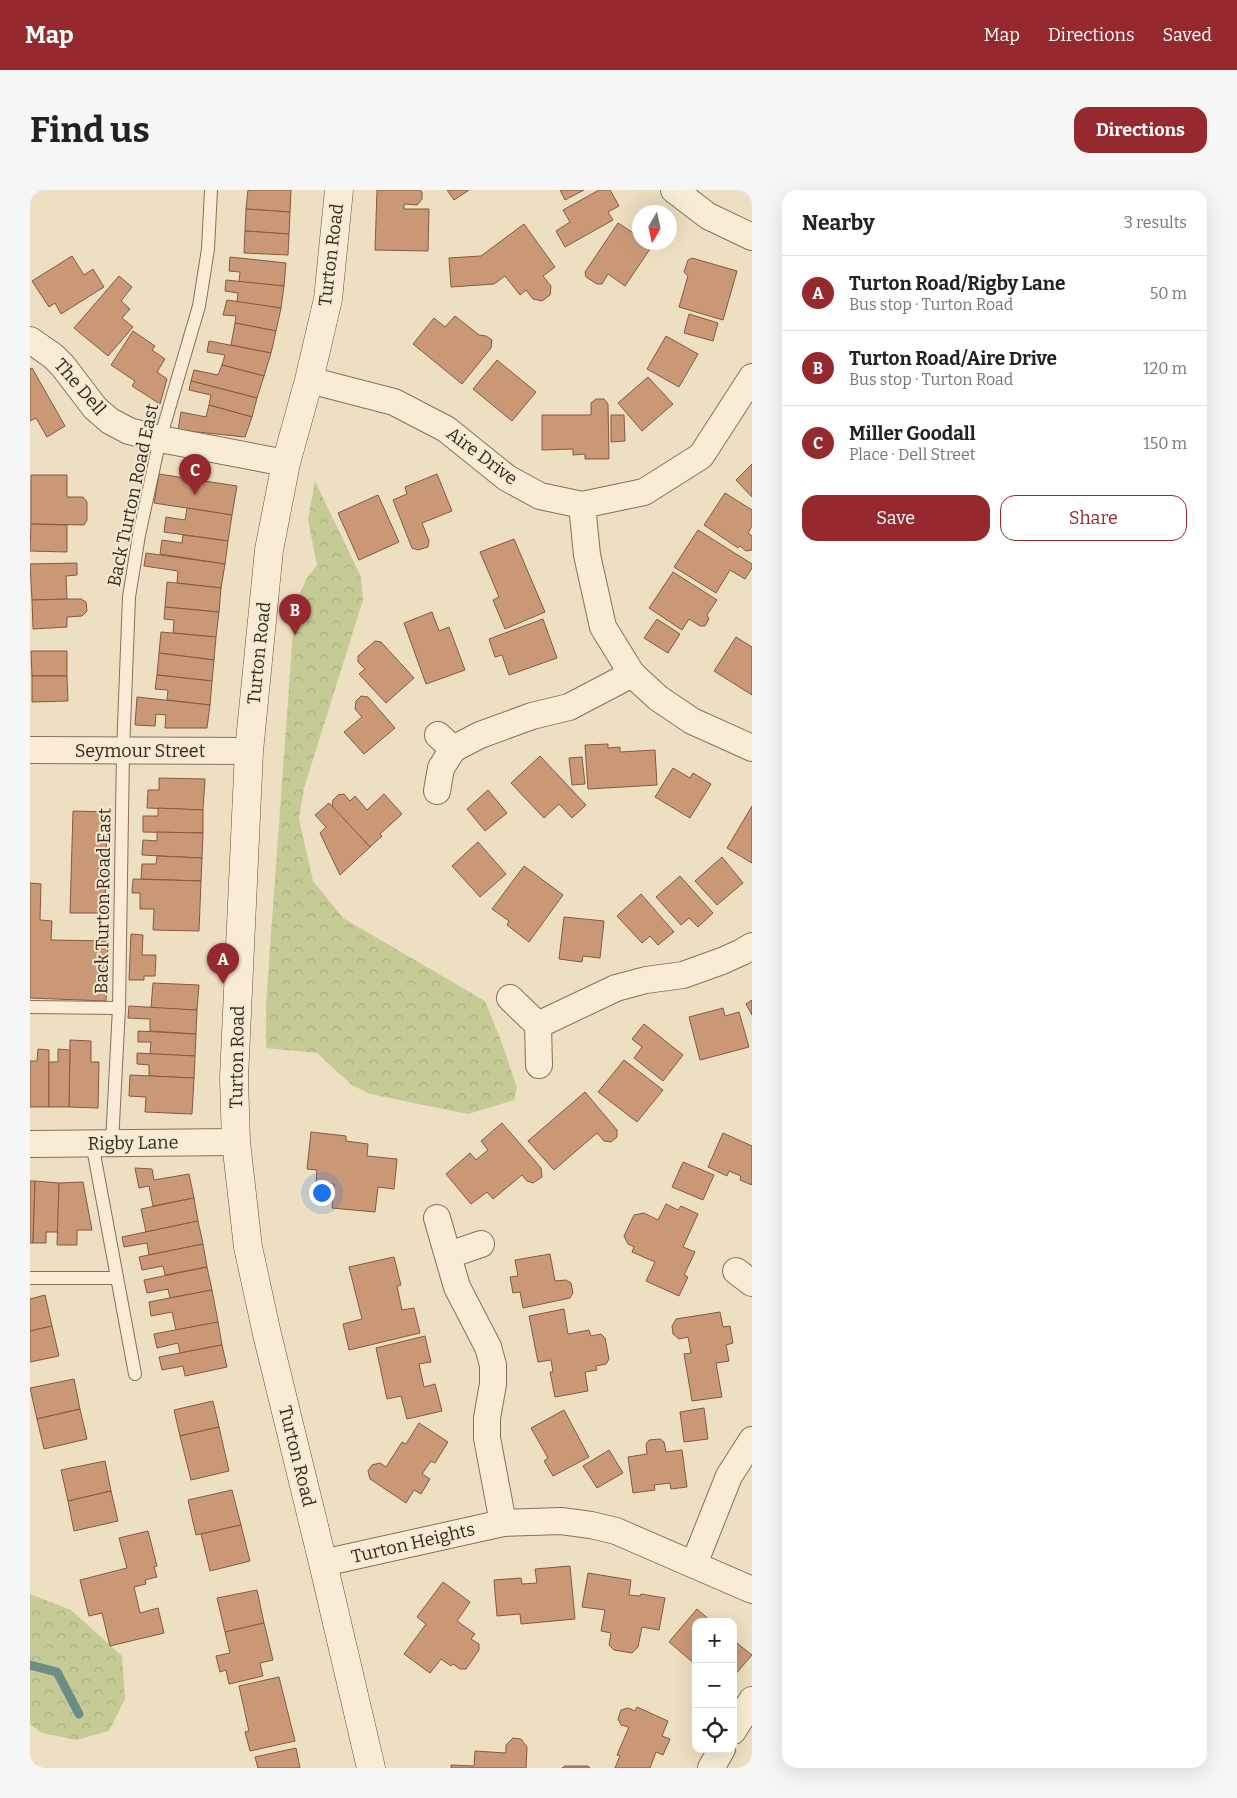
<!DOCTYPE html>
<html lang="en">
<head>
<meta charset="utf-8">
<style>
  :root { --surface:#fff; --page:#f6f6f6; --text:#222; --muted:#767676; --line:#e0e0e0; --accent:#95292d }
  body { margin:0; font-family:Bitter,serif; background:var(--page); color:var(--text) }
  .controls { position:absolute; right:15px; bottom:15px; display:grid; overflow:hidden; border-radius:10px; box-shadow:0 5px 20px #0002 }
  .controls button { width:45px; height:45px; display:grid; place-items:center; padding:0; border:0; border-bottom:1px solid var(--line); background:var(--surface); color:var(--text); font:25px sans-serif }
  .compass { position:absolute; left:602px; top:15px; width:45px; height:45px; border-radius:50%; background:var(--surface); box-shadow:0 5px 20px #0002; rotate:189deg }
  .you { position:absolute; left:291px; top:1002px; width:18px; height:18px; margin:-12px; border:4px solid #fff; border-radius:50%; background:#1a73e8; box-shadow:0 0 0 8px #1a73e833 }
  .badge { display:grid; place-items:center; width:32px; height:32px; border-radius:50%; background:var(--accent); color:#fff; font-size:16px; font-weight:700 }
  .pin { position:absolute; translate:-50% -41px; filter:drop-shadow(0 1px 2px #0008) }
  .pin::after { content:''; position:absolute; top:26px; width:18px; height:15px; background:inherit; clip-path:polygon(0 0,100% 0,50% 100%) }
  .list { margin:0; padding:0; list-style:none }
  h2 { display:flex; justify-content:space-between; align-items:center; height:65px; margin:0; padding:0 20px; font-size:21px }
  h2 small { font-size:16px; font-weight:400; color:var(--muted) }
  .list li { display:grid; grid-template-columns:32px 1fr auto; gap:15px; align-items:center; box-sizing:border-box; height:75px; padding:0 20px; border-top:1px solid var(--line) }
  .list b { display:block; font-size:19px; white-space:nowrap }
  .list p { margin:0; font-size:16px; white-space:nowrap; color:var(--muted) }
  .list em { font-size:16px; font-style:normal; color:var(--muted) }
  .actions { display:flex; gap:10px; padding:15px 20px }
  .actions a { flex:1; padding:11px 0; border:1px solid var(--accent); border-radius:15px; text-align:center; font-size:18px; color:var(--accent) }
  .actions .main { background:var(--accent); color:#fff }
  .icon { flex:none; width:28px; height:28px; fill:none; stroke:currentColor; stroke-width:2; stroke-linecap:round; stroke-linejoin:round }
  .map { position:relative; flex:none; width:722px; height:1578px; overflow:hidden; border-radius:15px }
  header { display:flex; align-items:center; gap:30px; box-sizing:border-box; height:70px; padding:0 25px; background:var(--accent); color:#fff }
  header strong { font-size:24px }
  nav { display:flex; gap:28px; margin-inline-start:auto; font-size:18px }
  .intro { display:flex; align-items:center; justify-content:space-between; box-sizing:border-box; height:120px; padding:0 30px }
  h1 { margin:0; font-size:35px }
  .button { padding:12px 22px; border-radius:15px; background:var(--accent); color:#fff; font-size:18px; font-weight:700 }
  main { display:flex; gap:30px; padding:0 30px }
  aside { flex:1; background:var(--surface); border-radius:15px; box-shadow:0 5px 20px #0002 }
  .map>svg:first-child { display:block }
  .forest { fill:url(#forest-crowns) }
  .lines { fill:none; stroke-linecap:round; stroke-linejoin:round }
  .stream { stroke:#6b8e84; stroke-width:9 }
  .building { fill:#cb9877; stroke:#86593f }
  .service-casing { stroke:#877059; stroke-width:14 }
  .minor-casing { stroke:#877059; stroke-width:28 }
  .secondary-casing { stroke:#68513c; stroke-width:29 }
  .service { stroke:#f8edd4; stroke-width:12 }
  .minor { stroke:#f8edd4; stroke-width:26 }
  .secondary { stroke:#f8edd4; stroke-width:28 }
  .labels { text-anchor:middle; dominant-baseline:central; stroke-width:4; stroke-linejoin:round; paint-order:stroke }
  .street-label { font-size:18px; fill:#36291d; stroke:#f5e9d1 }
</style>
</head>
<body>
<header>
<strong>Map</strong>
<nav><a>Map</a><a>Directions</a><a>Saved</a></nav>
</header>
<div class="intro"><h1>Find us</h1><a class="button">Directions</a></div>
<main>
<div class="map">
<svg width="722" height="1578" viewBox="0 0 722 1578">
  <defs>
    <pattern id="forest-crowns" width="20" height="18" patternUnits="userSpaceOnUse" patternTransform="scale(1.25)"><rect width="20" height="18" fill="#c6cb95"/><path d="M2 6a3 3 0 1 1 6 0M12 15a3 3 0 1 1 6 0" fill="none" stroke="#abae80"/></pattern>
  </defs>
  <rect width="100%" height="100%" fill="#eddfc1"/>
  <g class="forest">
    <path d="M285,291L331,387L333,410L274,598L269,629L283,691L313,728L455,811L472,853L487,898L484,910L438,924L340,904L322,895L287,863L236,858V813L265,414L277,388L287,375L278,330Z"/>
    <path d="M0,1404L41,1420L92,1466L95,1509L79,1541L46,1550L12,1543L0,1534Z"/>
  </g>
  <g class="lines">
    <path class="stream" d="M0,1475L27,1482L49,1524"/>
  </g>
  <g class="building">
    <path d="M218,0H261L260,22L216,19Z"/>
    <path d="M347,0H390L392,2V9L387,15L374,14V19H399L398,61L345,60Z"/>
    <path d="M417,0H439L424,10Z"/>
    <path d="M530,0H554L535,10Z"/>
    <path d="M569,0H580L589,16L578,22L583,30L535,57L526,41L540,32L533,20Z"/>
    <path d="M216,19L260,22L259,44L215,41Z"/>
    <path d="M588,33L605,44L607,41L610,43V52L624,53L595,96L578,84L572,94H567L556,87L555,82Z"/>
    <path d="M494,34L525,77L513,86L521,96L520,105L512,111L503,109L496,100L490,105L475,86L464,94L421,97L419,68L451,66Z"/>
    <path d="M215,41L259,44L258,65L214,63Z"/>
    <path d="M42,66L54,85L63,79L74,97L31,124L25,113L19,117L2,91Z"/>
    <path d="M200,67L256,73L254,96L209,92L210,82L199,81Z"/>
    <path d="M662,68L707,81L693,130L649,117L658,86L654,82L658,70Z"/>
    <path d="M89,86L102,97L91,111L100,119L92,128L103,137L78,166L44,138Z"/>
    <path d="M196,90L254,96L251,118L207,112L208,103L195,101Z"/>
    <path d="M197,110L251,118L246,141L205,133L206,126L193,125Z"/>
    <path d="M659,124L688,133L683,151L654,143Z"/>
    <path d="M425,126L449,145L456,146L462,150L461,158L432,194L383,154L404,128L415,137Z"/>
    <path d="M205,133L246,141L241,163L201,155Z"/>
    <path d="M103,141L125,156L122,160L135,169L127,182L137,189L130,214L102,196L105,191L81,175Z"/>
    <path d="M636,146L668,164L649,197L617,179Z"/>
    <path d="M179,151L241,163L234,186L192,175L195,165L177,162Z"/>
    <path d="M467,170L506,202L482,231L443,199Z"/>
    <path d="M192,175L234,186L227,208L161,191L164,180L188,185Z"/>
    <path d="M2,178L35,236L17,247L6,228L0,231V179Z"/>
    <path d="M618,187L643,214L612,241L588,213Z"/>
    <path d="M161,191L227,208L222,227L179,215L181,205L159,200Z"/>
    <path d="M566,209H574L578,214L579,269H555V264L543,265V259L512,260V225H561V213Z"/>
    <path d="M179,215L222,227L215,247L148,240L151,222L176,227Z"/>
    <path d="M581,225H594L595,251L581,252Z"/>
    <path d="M722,274V307L706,290Z"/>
    <path d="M129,284L207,296L202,325L124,313Z"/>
    <path d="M407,284L422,321L392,333L399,351L398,357L388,360L382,358L363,310L377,304L375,297Z"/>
    <path d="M1,285H37V307H53L57,312V330L54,335L1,334Z"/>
    <path d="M695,303L722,320V336L718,343L722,346V360L716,361L710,356L708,358L674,335Z"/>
    <path d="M348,305L369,352L329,370L308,323Z"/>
    <path d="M157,318L202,325L198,351L134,342L136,327L155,330Z"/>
    <path d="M1,334L37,335V362L0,361Z"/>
    <path d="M668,340L722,374V378L715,389L700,380L686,403L644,377Z"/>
    <path d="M153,345L198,351L195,374L130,364L132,350L152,353Z"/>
    <path d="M484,349L515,422L475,439L463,410L469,407L450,362Z"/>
    <path d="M116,363L195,374L191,398L147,393L148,381L114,376Z"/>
    <path d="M47,373V385L36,386L37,409L2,410L0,374Z"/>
    <path d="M643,382L687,410L677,425L679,429L675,436H670L659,429L652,440L619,418Z"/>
    <path d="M137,392L191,398L189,422L135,417Z"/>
    <path d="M37,409H51L56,412L57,421L52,426L37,427V437L3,439L2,410Z"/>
    <path d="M135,417L189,422L186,447L143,443L144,430L134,429Z"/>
    <path d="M402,422L409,441L419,437L435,480L396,494L374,433Z"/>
    <path d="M513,429L527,468L479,485L472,465L465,467L459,449Z"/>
    <path d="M627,429L650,444L638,463L614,448Z"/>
    <path d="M131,442L186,447L184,470L129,463Z"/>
    <path d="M706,447L722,457V505L684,481Z"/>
    <path d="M345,451L351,452L384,488L356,513L329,484L335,479L328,472V466Z"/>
    <path d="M1,461H37V486H2Z"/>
    <path d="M129,463L184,470L182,491L127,485Z"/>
    <path d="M127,485L182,491L180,515L137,510L138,500L125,499Z"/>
    <path d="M2,486H37L38,511L2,512Z"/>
    <path d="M331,506L338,507L365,538L334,564L314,542L332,527L325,519L326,511Z"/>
    <path d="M107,507L180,515L177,538H135L136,525L126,524L125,536L105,535Z"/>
    <path d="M578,554V558L590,557V562L625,560L627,595L558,599L555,555Z"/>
    <path d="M510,566L556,615L542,628L529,614L514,628L481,593Z"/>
    <path d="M552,567L555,594L542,595L539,568Z"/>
    <path d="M643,578L660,588L663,583L681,594L660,628L625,607Z"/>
    <path d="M129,588L175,589L173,620L117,618L118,600H129Z"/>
    <path d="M458,600L477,623L455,641L437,619Z"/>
    <path d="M314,604L320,611L325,606L337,620L354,604L372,624L350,644L352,646L340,657L302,617L303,610L308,605Z"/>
    <path d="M299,613L340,657L310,685L290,643L296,637L285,625Z"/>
    <path d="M722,616V673L697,658Z"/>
    <path d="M128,618L173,620V643L113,642V626H128Z"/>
    <path d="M43,621L77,622L75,723H40Z"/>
    <path d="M127,642L173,643L172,668L112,665L113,650L127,651Z"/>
    <path d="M448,652L476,684L450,707L422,676Z"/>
    <path d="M127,666L172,668L171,691L111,689L112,674H126Z"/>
    <path d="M692,667L713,693L687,715L665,691Z"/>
    <path d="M494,676L533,705L499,752L477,735L479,731L462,719Z"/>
    <path d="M650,686L683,723L668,737L659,728L651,735L626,707Z"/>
    <path d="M103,689L171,691L169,741L123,740L124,719H110V703H102Z"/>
    <path d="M0,693L11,694L10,730L22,731L21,750L78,751L76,811L0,808Z"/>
    <path d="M611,704L644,742L628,755L620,746L612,753L587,726Z"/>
    <path d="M534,727L574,731L570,768L553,766L552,772L529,769Z"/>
    <path d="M101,744L113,745L112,765H126L125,786H114V790H99Z"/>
    <path d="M123,793L169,795L167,820L121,818Z"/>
    <path d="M722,810V825L716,814Z"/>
    <path d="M99,816L167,820L166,844L120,841V829L98,828Z"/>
    <path d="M693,818L695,826L709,822L719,857L670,870L659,827Z"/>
    <path d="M614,834L653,865L633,891L604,868L612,857L602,849Z"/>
    <path d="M108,841L166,844L165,866L120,864L121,852H108Z"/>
    <path d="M40,850L61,851V872H69L68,918L39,917Z"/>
    <path d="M8,859L19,860V917H0V871H7Z"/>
    <path d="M28,859L40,860L39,917H19V872H28Z"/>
    <path d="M107,863L165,866L164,888L119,886V875L107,874Z"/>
    <path d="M594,870L633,900L607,932L568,902Z"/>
    <path d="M100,885L164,888L162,924L115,922L116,907L99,906Z"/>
    <path d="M555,902L587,940V947L581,952L574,951L567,943L524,980L498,951Z"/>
    <path d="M472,933L511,978L512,987L503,993L497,991L492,985L463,1009L457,1002L441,1014L416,984L440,963L446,970L458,960L451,951Z"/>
    <path d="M281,942L316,946V951L338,954L337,966L367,969L364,999L348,997L345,1022L302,1018L304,994L286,992L287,980L277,979Z"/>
    <path d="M693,943L722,956V995L710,990L711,986L699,981L697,986L678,977Z"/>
    <path d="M653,972L684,985L673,1010L642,997Z"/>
    <path d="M105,978L122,979L124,990L159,984L164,1008L123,1016L119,996L109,998Z"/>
    <path d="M0,991H5L3,1053H0Z"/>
    <path d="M5,991L29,993L28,1042H16V1053H3Z"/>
    <path d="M53,992L62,1040H47V1055H27L29,993Z"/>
    <path d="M164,1008L168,1031L116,1042L111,1019Z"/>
    <path d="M636,1014L648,1020L651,1016L668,1024L653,1057L665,1062L654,1085L658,1087L649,1106L616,1091L625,1072L602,1062L604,1057L598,1054L594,1046L604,1025L614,1023L628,1030Z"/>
    <path d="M168,1031L173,1054L119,1065L117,1053L94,1057L92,1047Z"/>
    <path d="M173,1054L177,1077L135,1085L133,1076L112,1080L109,1067Z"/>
    <path d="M520,1064L525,1091L536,1090L541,1093L543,1103L540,1108L493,1118L490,1102L483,1103L480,1087L488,1086L485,1070Z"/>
    <path d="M364,1067L371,1095L367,1096L372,1120L384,1118L390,1143L319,1160L313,1134L332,1129L319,1077Z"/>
    <path d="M177,1077L182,1100L140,1108L138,1099L117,1103L114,1090Z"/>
    <path d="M182,1100L188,1132L146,1140L142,1122L121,1126L119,1112Z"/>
    <path d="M15,1105L22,1136L0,1141V1109Z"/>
    <path d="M534,1119L538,1144L559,1140L561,1146L571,1144L575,1148L579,1169L576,1174L566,1176L567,1180L555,1182L558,1201L525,1207L520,1182H523L521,1170L508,1172L499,1126Z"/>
    <path d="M690,1122L693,1137L700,1136L703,1153L696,1155L699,1171L686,1173L692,1207L662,1211L654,1164L661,1163L658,1147L649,1149L643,1144L642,1136L646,1129Z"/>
    <path d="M188,1132L192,1155L150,1163L148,1153L127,1158L124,1144Z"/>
    <path d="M22,1136L29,1166L0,1172V1141Z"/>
    <path d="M395,1146L401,1172L389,1174L394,1197L405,1194L412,1221L377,1229L371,1206L357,1209L346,1158Z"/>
    <path d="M192,1155L197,1177L155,1186L153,1176L132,1180L129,1167Z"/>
    <path d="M44,1189L50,1219L7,1229L0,1198Z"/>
    <path d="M183,1211L189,1237L150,1246L144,1220Z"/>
    <path d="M674,1218L678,1249L654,1252L650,1222Z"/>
    <path d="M50,1219L57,1249L14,1259L7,1229Z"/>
    <path d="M534,1220L559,1267L523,1286L514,1271L518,1268L501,1238Z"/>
    <path d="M389,1233L418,1252L405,1273L401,1271L392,1284L400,1289L391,1304L384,1300L376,1313L340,1289L338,1281L342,1275L350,1273L356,1277L372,1252L376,1254Z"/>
    <path d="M189,1237L199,1281L161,1290L150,1246Z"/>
    <path d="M630,1249L634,1252L636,1262L652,1260L657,1297L641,1299L640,1293L624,1295L625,1300L603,1303L598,1267L617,1264L616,1254L619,1250Z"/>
    <path d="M579,1260L593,1283L567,1298L553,1276Z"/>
    <path d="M75,1271L81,1301L38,1311L31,1280Z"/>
    <path d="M202,1300L211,1335L166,1345L158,1310Z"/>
    <path d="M81,1301L88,1331L44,1341L38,1311Z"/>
    <path d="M211,1335L220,1371L180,1381L171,1344Z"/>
    <path d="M118,1341L127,1376L124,1377L127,1387L115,1390L116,1394L104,1397L110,1423L128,1418L134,1443L80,1456L72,1423L59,1426L50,1390L97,1378L89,1348Z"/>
    <path d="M540,1376L545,1429L491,1434L490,1424L467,1426L464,1390L491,1388L492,1394L507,1393L505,1379Z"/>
    <path d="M558,1383L601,1390L599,1405L610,1406L611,1404L635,1408L629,1440L612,1437L608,1457L602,1463L584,1460L579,1455L581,1443L571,1441L575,1420L552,1417Z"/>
    <path d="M413,1392L440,1412L427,1431L445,1444L441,1449L449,1454V1460L436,1479H430L423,1474L421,1476L411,1469L400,1483L374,1464L396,1434L387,1427Z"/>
    <path d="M227,1400L234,1433L195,1442L187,1408Z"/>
    <path d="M667,1419L682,1432H666V1475L639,1452Z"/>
    <path d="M234,1433L243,1470L230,1473L233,1486L199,1494L196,1480L190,1482L186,1466L200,1463L195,1442Z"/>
    <path d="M703,1450L722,1465L703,1487Z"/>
    <path d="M249,1487L265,1551L220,1561L215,1542L219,1541L209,1496Z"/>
    <path d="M607,1517L638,1531L632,1546L640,1549L633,1565L626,1562L620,1578H585L590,1566L587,1565L599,1537L591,1535L588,1529L591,1520L598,1518L605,1521Z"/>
    <path d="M483,1548L491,1549L497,1557L496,1578H421V1575L444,1576L445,1561L476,1563V1555Z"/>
    <path d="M266,1558L270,1578H228L225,1567Z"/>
    <path d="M535,1576H558L560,1578H532Z"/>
  </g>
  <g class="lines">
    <g class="service-casing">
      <g id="service">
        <path d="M0,817L89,818"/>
        <path d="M62,953L105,1184"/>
        <path d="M82,953L89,818L93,561L99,407L109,345L130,249L169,116L178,59L181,0"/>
        <path d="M0,1088H87"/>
      </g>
    </g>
    <g class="minor-casing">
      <g id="minor">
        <path d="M644,0L678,26L722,47"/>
        <path d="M0,150L23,166L33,176L65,218L80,231L99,241L130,249L256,273"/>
        <path d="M279,190L364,212L416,239L477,288L510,306L552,315L614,302L671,266L722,187"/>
        <path d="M552,315L557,365L573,437L602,484L628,508L662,531L722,558"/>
        <path d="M423,559L450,545L502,526L539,517L602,484"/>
        <path d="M0,560L219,561"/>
        <path d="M407,601L411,578L423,559L408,545"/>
        <path d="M480,808L508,835L509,875"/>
        <path d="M508,835L586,798L616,790L653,785L692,771L712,762L722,756"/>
        <path d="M0,954L206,952"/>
        <path d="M407,1028L427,1097L458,1157L463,1175V1194L457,1228V1248L473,1333"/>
        <path d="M419,1065L451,1054"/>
        <path d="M706,1081L722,1093"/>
        <path d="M293,1373L473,1333L531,1331L561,1335L586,1341L722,1400"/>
        <path d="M664,1374L699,1286L722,1250"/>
        <path d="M703,1541L722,1510"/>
        <path d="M681,1578L692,1559"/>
      </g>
    </g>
    <g class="secondary-casing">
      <path id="secondary" d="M309,0L298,109L279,190L256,273L239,360L219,561L204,888L206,952L218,1057L237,1144L293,1373L341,1578"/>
    </g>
    <use href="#service" class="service"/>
    <use href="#minor" class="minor"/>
    <use href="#secondary" class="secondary"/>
  </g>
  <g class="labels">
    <g class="street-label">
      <text transform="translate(301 65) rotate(-83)">Turton Road</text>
      <text transform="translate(50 197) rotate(49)">The Dell</text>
      <text transform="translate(452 266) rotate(37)">Aire Drive</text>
      <text transform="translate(103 305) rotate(-78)">Back Turton Road East</text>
      <text transform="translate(229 463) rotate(-84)">Turton Road</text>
      <text x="110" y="561">Seymour Street</text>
      <text transform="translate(73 711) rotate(-89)">Back Turton Road East</text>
      <text transform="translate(207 867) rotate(-89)">Turton Road</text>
      <text transform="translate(103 953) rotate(-1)">Rigby Lane</text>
      <text transform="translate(267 1266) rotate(76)">Turton Road</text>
      <text transform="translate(383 1353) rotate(-13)">Turton Heights</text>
    </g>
  </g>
</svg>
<div class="controls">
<button>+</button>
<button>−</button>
<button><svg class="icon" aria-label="locate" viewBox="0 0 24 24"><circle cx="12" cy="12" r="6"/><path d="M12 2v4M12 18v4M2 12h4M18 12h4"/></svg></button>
</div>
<svg class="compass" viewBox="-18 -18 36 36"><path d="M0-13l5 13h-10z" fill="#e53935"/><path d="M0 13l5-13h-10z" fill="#767676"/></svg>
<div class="you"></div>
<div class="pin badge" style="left:193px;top:794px">A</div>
<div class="pin badge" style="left:265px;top:445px">B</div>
<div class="pin badge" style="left:165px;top:305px">C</div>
</div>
<aside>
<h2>Nearby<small>3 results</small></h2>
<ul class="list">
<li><span class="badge">A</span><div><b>Turton Road/Rigby Lane</b><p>Bus stop · Turton Road</p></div><em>50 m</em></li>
<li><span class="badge">B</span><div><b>Turton Road/Aire Drive</b><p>Bus stop · Turton Road</p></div><em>120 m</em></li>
<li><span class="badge">C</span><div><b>Miller Goodall</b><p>Place · Dell Street</p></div><em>150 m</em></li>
</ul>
<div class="actions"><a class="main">Save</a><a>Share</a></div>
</aside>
</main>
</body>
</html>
